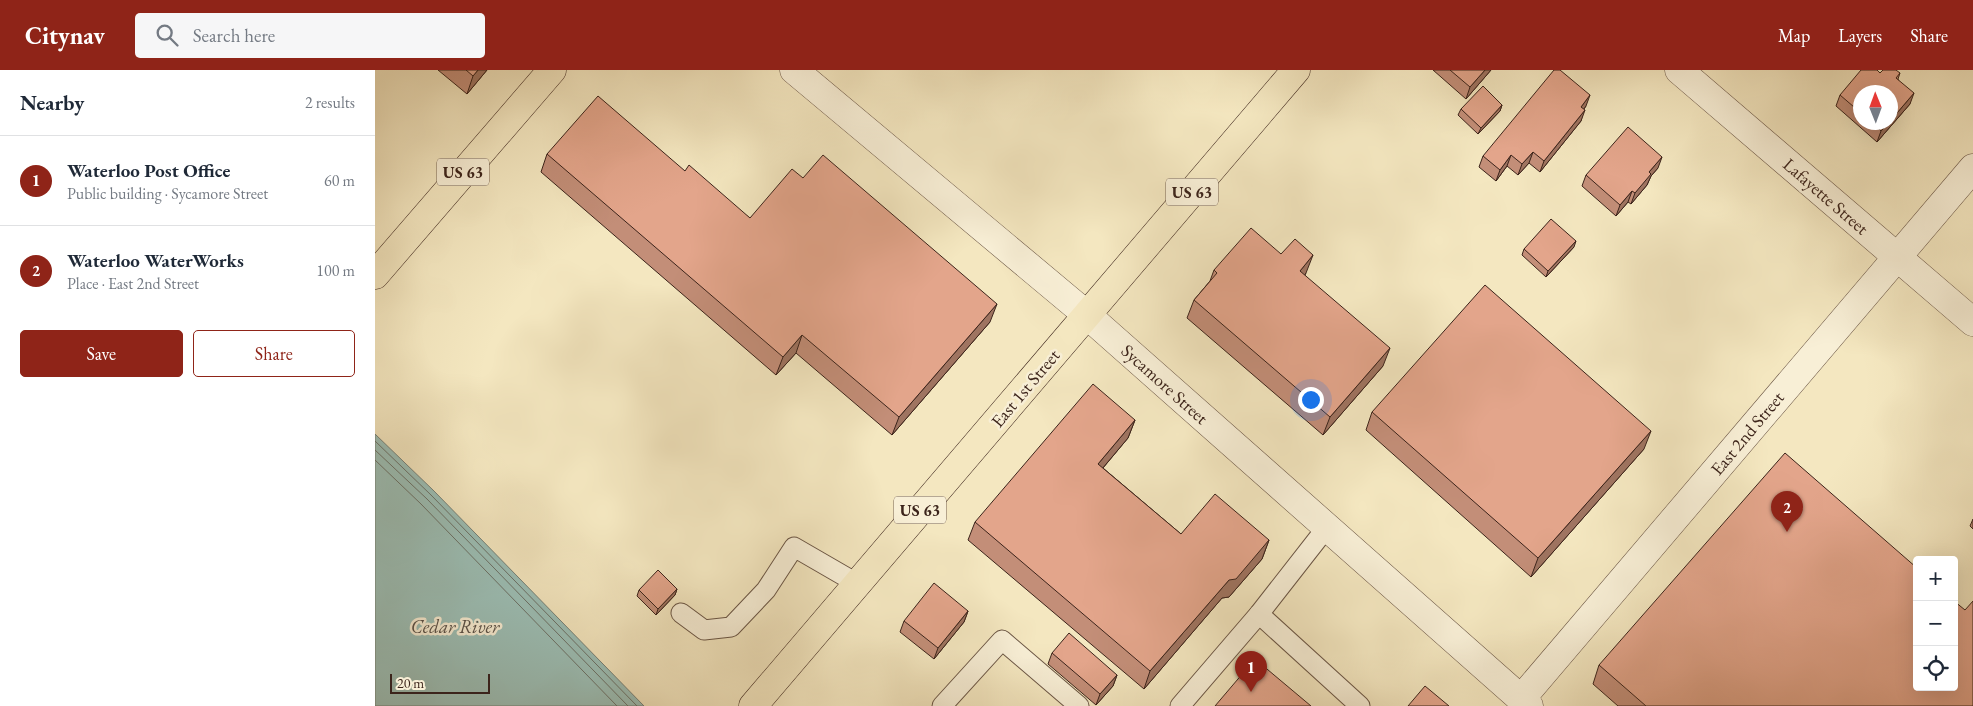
<!DOCTYPE html>
<html lang="en">
<head>
<meta charset="utf-8">
<style>
  :root { --surface:#fff; --page:#f6f6f7; --text:#1f2937; --muted:#747a83; --line:#e0e1e3; --accent:#8f2418 }
  body { margin:0; font-family:"EB Garamond",serif; background:var(--page); color:var(--text) }
  .controls { position:absolute; right:15px; bottom:15px; display:grid; overflow:hidden; border-radius:5px; box-shadow:0 5px 20px #0002 }
  .controls button { width:45px; height:45px; display:grid; place-items:center; padding:0; border:0; border-bottom:1px solid var(--line); background:var(--surface); color:var(--text); font:25px sans-serif }
  .compass { position:absolute; left:1478px; top:15px; width:45px; height:45px; border-radius:50%; background:var(--surface); box-shadow:0 5px 20px #0002; rotate:359deg }
  .scale { position:absolute; left:15px; bottom:12px; width:100px; box-sizing:border-box; padding-left:5px; border:2px solid #3c241b; border-top:0; font-size:14px; line-height:18px; white-space:nowrap; color:#3c241b; -webkit-text-stroke:4px #f8efd6; paint-order:stroke }
  .you { position:absolute; left:935px; top:329px; width:18px; height:18px; margin:-12px; border:4px solid #fff; border-radius:50%; background:#1a73e8; box-shadow:0 0 0 8px #1a73e833 }
  .badge { display:grid; place-items:center; width:32px; height:32px; border-radius:50%; background:var(--accent); color:#fff; font-size:16px; font-weight:700 }
  .pin { position:absolute; translate:-50% -41px; filter:drop-shadow(0 1px 2px #0008) }
  .pin::after { content:''; position:absolute; top:26px; width:18px; height:15px; background:inherit; clip-path:polygon(0 0,100% 0,50% 100%) }
  .list { margin:0; padding:0; list-style:none }
  h2 { display:flex; justify-content:space-between; align-items:center; height:65px; margin:0; padding:0 20px; font-size:21px }
  h2 small { font-size:16px; font-weight:400; color:var(--muted) }
  .list li { display:grid; grid-template-columns:32px 1fr auto; gap:15px; align-items:center; box-sizing:border-box; height:90px; padding:0 20px; border-top:1px solid var(--line) }
  .list b { display:block; font-size:19px; white-space:nowrap }
  .list p { margin:0; font-size:16px; white-space:nowrap; color:var(--muted) }
  .list em { font-size:16px; font-style:normal; color:var(--muted) }
  .actions { display:flex; gap:10px; padding:15px 20px }
  .actions a { flex:1; padding:11px 0; border:1px solid var(--accent); border-radius:5px; text-align:center; font-size:18px; color:var(--accent) }
  .actions .main { background:var(--accent); color:#fff }
  .icon { flex:none; width:28px; height:28px; fill:none; stroke:currentColor; stroke-width:2; stroke-linecap:round; stroke-linejoin:round }
  .map { position:relative; flex:none; width:1598px; height:636px; overflow:hidden }
  header { display:flex; align-items:center; gap:30px; box-sizing:border-box; height:70px; padding:0 25px; background:var(--accent); color:#fff }
  header strong { font-size:24px }
  nav { display:flex; gap:28px; margin-inline-start:auto; font-size:18px }
  .search { width:350px; height:45px; background:var(--page); display:flex; align-items:center; gap:12px; box-sizing:border-box; padding:0 18px; border-radius:5px; color:var(--muted); font-size:19px }
  main { display:flex }
  aside { flex:1; background:var(--surface) }
  .map>svg:first-child { display:block }
  .water { fill:#9cbfb6; stroke:#768178 }
  .lines { fill:none; stroke-linecap:round; stroke-linejoin:round }
  .shore { stroke:#6c7268; stroke-width:1 }
  .service-casing { stroke:#6a5544; stroke-width:21 }
  .minor-casing { stroke:#6a5544; stroke-width:29 }
  .tertiary-casing { stroke:#6a5544; stroke-width:29 }
  .trunk-casing { stroke:#3c241b; stroke-width:29 }
  .service { stroke:#f8efd6; stroke-width:19 }
  .minor { stroke:#f8efd6; stroke-width:28 }
  .tertiary { stroke:#f8efd6; stroke-width:28 }
  .trunk { stroke:#f4e7c0; stroke-width:28 }
  .wall { fill:#c38e78; stroke:#3c241b; fill-rule:evenodd }
  .shaded-wall { fill:#9f7461; stroke:#3c241b }
  .building { fill:#e3a58b; stroke:#3c241b }
  .labels { text-anchor:middle; dominant-baseline:central; stroke-width:5; stroke-linejoin:round; paint-order:stroke }
  .shield { fill:#f8efd6; stroke:#746153; stroke-width:1 }
  .shield-label { font-size:16px; font-weight:bold; fill:#3c241b }
  .street-label { font-size:18px; fill:#3c241b; stroke:#f8efd6 }
  .water-label { font-size:19px; font-style:italic; fill:#59524a; stroke:#f8efd6 }
</style>
</head>
<body>
<header>
<strong>Citynav</strong>
<div class="search"><svg class="icon" aria-label="search" viewBox="0 0 24 24"><circle cx="10" cy="10" r="6"/><path d="M15 15l6 6"/></svg>Search here</div>
<nav><a>Map</a><a>Layers</a><a>Share</a></nav>
</header>
<main>
<aside>
<h2>Nearby<small>2 results</small></h2>
<ul class="list">
<li><span class="badge">1</span><div><b>Waterloo Post Office</b><p>Public building · Sycamore Street</p></div><em>60 m</em></li>
<li><span class="badge">2</span><div><b>Waterloo WaterWorks</b><p>Place · East 2nd Street</p></div><em>100 m</em></li>
</ul>
<div class="actions"><a class="main">Save</a><a>Share</a></div>
</aside>
<div class="map">
<svg width="1598" height="636" viewBox="0 0 1598 636">
  <rect width="100%" height="100%" fill="#f4e7c0"/>
  <filter id="stains"><feTurbulence type="fractalNoise" baseFrequency=".004" numOctaves="4"/><feColorMatrix values="0 0 0 0 .2 0 0 0 0 .09 0 0 0 0 .02 0 0 0 .5 -.17"/></filter>
  <radialGradient id="worn" r=".72"><stop offset=".6" stop-color="#630" stop-opacity="0"/><stop offset="1" stop-color="#630" stop-opacity=".3"/></radialGradient>
  <path class="water" d="M0,364L59,421L269,636H0Z"/>
  <g class="lines">
    <g class="shore">
      <path d="M0,371L56,425L262,636"/>
      <path d="M0,380L52,429L253,636"/>
      <path d="M0,390L46,434L242,636"/>
    </g>
    <g class="service-casing">
      <g id="service">
        <path d="M306,543L329,560L356,557L391,520L419,477L483,514"/>
        <path d="M884,544L985,636"/>
        <path d="M567,636L627,570L704,636"/>
        <path d="M805,636L884,544L952,457"/>
      </g>
    </g>
    <g class="minor-casing">
      <path id="minor" d="M1146,629L1598,98"/>
    </g>
    <g class="tertiary-casing">
      <g id="tertiary">
        <path d="M419,0L712,245L1154,636"/>
        <path d="M1304,0L1598,252"/>
      </g>
    </g>
    <g class="trunk-casing">
      <g id="trunk">
        <path d="M0,205L177,0"/>
        <path d="M378,636L921,0"/>
      </g>
    </g>
    <use href="#service" class="service"/>
    <use href="#minor" class="minor"/>
    <use href="#tertiary" class="tertiary"/>
    <use href="#trunk" class="trunk"/>
  </g>
  <g class="wall">
    <path d="M63,0H112L92,24Z"/>
    <path d="M1058,0H1116L1091,29Z"/>
    <path d="M1505,3H1525L1523,9L1535,34L1502,72L1461,36L1465,25ZM1486,22L1516,52H1486Z"/>
    <path d="M1127,35L1125,41L1103,64L1083,45L1086,39Z"/>
    <path d="M1211,36L1209,39L1206,51L1165,102L1154,93L1143,105L1132,96L1121,111L1104,97L1108,86Z"/>
    <path d="M172,84L310,101L375,148L428,108L615,252L517,365L421,283L401,305L166,102Z"/>
    <path d="M1283,98L1276,106L1272,115L1256,134L1253,132L1241,146L1207,116L1211,105Z"/>
    <path d="M1199,177L1171,207L1147,185L1149,179Z"/>
    <path d="M906,184L931,203L930,205L1008,296L948,365L812,248L819,230L835,211L839,200Z"/>
    <path d="M997,342L1269,379L1156,507L991,360Z"/>
    <path d="M760,350L753,368L728,398L806,464L894,470L887,489L854,527L847,528L769,619L593,470L600,452Z"/>
    <path d="M1598,449V459L1595,456Z"/>
    <path d="M302,519L300,525L281,545L262,526L264,520Z"/>
    <path d="M1590,540L1598,636H1243L1218,614L1224,595Z"/>
    <path d="M593,541L589,552L559,589L525,562L529,551Z"/>
    <path d="M677,583L742,605L738,616L721,635L673,594Z"/>
  </g>
  <g class="shaded-wall">
    <path d="M103,0H112L92,24L98,6Z"/>
    <path d="M1110,0H1116L1091,29L1095,17Z"/>
    <path d="M1539,23L1535,34L1502,72L1506,61L1514,52H1516V50Z"/>
    <path d="M1215,25L1211,36L1202,48L1206,37Z"/>
    <path d="M1127,35L1125,41L1103,64L1106,58Z"/>
    <path d="M1210,40L1206,51L1165,102L1169,91Z"/>
    <path d="M1158,82L1154,93L1143,105L1147,94Z"/>
    <path d="M1136,85L1132,96L1121,111L1125,100Z"/>
    <path d="M1287,87L1283,98L1276,106L1272,115L1256,134L1260,123L1274,102Z"/>
    <path d="M1257,121L1253,132L1241,146L1245,135Z"/>
    <path d="M1201,171L1199,177L1171,207L1173,201Z"/>
    <path d="M938,185L931,203L918,219L925,201Z"/>
    <path d="M622,234L615,252L517,365L524,347Z"/>
    <path d="M427,265L421,283L401,305L408,287Z"/>
    <path d="M1015,278L1008,296L948,365L955,347Z"/>
    <path d="M760,350L753,368L716,412L723,394Z"/>
    <path d="M1276,361L1269,379L1156,507L1163,488Z"/>
    <path d="M894,470L887,489L854,527L847,528L769,619L775,601L854,510Z"/>
    <path d="M302,519L300,525L281,545L283,539Z"/>
    <path d="M593,541L589,552L559,589L563,578Z"/>
    <path d="M742,605L738,616L721,635L725,624Z"/>
  </g>
  <g class="building">
    <path d="M91,0H103L98,6Z"/>
    <path d="M1075,0H1110L1095,17Z"/>
    <path d="M1179,0H1185L1215,25L1206,37L1210,40L1169,91L1158,82L1147,94L1136,85L1125,100L1108,86Z"/>
    <path d="M1486,0H1502L1505,3L1508,0H1521L1525,3L1521,8L1539,23L1516,50V22H1486V43L1465,25Z"/>
    <path d="M1108,16L1127,35L1106,58L1086,39Z"/>
    <path d="M223,26L310,101L314,95L375,148L417,99L428,108L448,85L622,234L524,347L427,265L408,287L172,84Z"/>
    <path d="M1497,52H1514L1506,61Z"/>
    <path d="M1253,57L1287,87L1274,102L1276,104L1260,123L1257,121L1245,135L1211,105Z"/>
    <path d="M1176,149L1201,171L1173,201L1149,179Z"/>
    <path d="M876,158L906,184L920,169L938,185L925,201L1015,278L955,347L819,230L842,203L839,200Z"/>
    <path d="M1110,215L1276,361L1163,488L997,342Z"/>
    <path d="M718,314L760,350L723,394L806,464L840,424L894,470L861,509L854,510L775,601L600,452Z"/>
    <path d="M1410,383L1542,498V617H1579V531L1590,540L1598,531V636H1271L1224,595Z"/>
    <path d="M283,500L302,519L283,539L264,520Z"/>
    <path d="M559,513L593,541L563,578L529,551Z"/>
    <path d="M694,563L742,605L725,624L677,583Z"/>
    <path d="M880,589L936,636H840Z"/>
    <path d="M1050,616L1074,636H1033Z"/>
  </g>
  <g class="labels">
    <g class="shield">
      <rect x="62" y="88.5" width="52" height="27" rx="4"/>
      <rect x="791" y="108.5" width="52" height="27" rx="4"/>
      <rect x="519" y="426.5" width="52" height="27" rx="4"/>
    </g>
    <g class="shield-label">
      <text x="88" y="102">US 63</text>
      <text x="817" y="122">US 63</text>
      <text x="545" y="440">US 63</text>
    </g>
    <g class="street-label">
      <text transform="translate(1451 126) rotate(41)">Lafayette Street</text>
      <text transform="translate(790 314) rotate(42)">Sycamore Street</text>
      <text transform="translate(650 318) rotate(-50)">East 1st Street</text>
      <text transform="translate(1372 363) rotate(-50)">East 2nd Street</text>
    </g>
    <g class="water-label">
      <text x="80" y="556">Cedar River</text>
    </g>
  </g>
  <rect width="100%" height="100%" filter="url(#stains)"/>
  <rect width="100%" height="100%" fill="url(#worn)"/>
</svg>
<div class="controls">
<button>+</button>
<button>−</button>
<button><svg class="icon" aria-label="locate" viewBox="0 0 24 24"><circle cx="12" cy="12" r="6"/><path d="M12 2v4M12 18v4M2 12h4M18 12h4"/></svg></button>
</div>
<svg class="compass" viewBox="-18 -18 36 36"><path d="M0-13l5 13h-10z" fill="#e53935"/><path d="M0 13l5-13h-10z" fill="#747a83"/></svg>
<div class="scale">20 m</div>
<div class="you"></div>
<div class="pin badge" style="left:876px;top:622px">1</div>
<div class="pin badge" style="left:1412px;top:462px">2</div>
</div>
</main>
</body>
</html>
